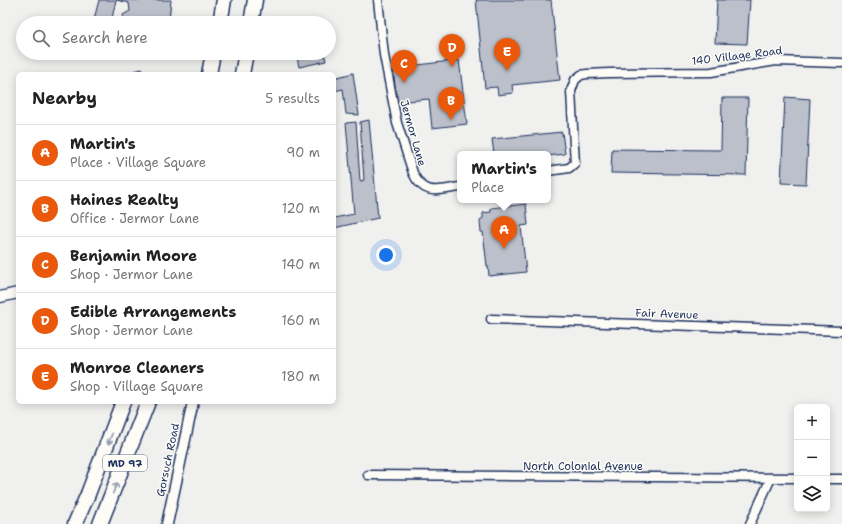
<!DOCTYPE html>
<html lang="en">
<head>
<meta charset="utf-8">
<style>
  :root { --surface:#fff; --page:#f2f2f2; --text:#222; --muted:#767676; --line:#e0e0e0; --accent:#ea580c }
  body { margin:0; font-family:"Shantell Sans",sans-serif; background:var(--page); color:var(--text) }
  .controls { position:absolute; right:12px; bottom:12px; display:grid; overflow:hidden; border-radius:6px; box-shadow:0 2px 10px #0003 }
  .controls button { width:36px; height:36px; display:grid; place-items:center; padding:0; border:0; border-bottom:1px solid var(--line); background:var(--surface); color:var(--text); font:20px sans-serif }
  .you { position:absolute; left:386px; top:255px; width:14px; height:14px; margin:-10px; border:3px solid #fff; border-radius:50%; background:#1a73e8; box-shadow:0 0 0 6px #1a73e833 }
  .badge { display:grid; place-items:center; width:26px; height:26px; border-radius:50%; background:var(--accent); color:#fff; font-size:13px; font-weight:700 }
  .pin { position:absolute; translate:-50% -33px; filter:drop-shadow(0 1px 2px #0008) }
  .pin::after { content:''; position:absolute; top:21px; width:14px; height:12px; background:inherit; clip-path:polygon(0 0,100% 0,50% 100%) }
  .popup { position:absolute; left:457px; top:151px; width:94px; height:52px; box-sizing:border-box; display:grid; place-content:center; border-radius:6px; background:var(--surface); filter:drop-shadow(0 1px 3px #0005); font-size:13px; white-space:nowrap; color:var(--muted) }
  .popup b { font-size:15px; color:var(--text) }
  .popup::after { content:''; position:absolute; left:50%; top:100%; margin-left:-8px; border:8px solid transparent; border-top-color:var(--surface) }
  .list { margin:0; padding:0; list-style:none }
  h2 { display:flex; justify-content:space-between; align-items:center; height:52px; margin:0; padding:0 16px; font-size:17px }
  h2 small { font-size:13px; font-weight:400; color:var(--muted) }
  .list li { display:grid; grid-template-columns:26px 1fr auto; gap:12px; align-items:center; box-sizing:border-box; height:56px; padding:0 16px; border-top:1px solid var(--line) }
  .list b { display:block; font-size:15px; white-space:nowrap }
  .list p { margin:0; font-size:13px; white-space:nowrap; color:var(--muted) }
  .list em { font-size:13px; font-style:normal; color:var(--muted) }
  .icon { flex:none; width:22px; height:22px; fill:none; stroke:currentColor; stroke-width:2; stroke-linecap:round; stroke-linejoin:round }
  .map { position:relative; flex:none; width:842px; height:524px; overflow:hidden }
  .search { position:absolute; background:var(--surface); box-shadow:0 2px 10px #0003; left:16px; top:16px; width:320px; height:44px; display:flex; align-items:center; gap:10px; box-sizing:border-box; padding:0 14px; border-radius:22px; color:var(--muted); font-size:15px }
  .panel { position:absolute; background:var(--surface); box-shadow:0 2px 10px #0003; left:16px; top:72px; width:320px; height:332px; border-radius:6px }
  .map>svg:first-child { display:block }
  .building { fill:#bbc0ca; stroke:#1b2f5e }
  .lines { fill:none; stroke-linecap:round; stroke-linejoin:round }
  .minor-casing { stroke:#1b2f5e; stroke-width:11 }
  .tertiary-casing { stroke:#1b2f5e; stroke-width:13 }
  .trunk-casing { stroke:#1b2f5e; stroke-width:17 }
  .minor { stroke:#fdfcf7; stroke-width:8 }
  .tertiary { stroke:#fdfcf7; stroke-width:10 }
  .trunk { stroke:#fdfcf7; stroke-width:14 }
  .oneway { stroke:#8c96aa }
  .labels { text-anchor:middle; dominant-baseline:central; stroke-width:3; stroke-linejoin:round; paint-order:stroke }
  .shield { fill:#fdfcf7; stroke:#5f6c8c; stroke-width:1 }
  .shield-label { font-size:10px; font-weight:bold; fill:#1b2f5e }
  .street-label { font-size:11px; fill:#1b2f5e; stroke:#fdfcf7 }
</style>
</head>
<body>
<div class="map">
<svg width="842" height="524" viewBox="0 0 842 524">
  <rect width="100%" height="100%" fill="#f0f0ee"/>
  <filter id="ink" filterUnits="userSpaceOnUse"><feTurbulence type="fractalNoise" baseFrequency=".025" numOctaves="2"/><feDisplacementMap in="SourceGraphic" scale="8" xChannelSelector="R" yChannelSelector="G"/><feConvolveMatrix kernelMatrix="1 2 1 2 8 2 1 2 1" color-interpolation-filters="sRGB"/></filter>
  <g filter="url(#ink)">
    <g class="building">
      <path d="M99,0H171L169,21L160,23H125L123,15L130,11L129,3L116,0L111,23H93Z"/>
      <path d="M476,0H551L560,80L512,85L513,93L498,95L497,87L485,88Z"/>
      <path d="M717,0H750L747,44L715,43Z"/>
      <path d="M296,53H324L326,61L299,67Z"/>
      <path d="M459,60L467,124L432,128L429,99L397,102L393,68Z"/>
      <path d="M142,69L143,74H122Z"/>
      <path d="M353,73L359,115L346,114L343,89L334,91V78Z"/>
      <path d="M785,97L810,99L806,184L781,183Z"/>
      <path d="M722,98H748L746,175L611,173L612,149L721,150Z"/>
      <path d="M369,120L378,218L334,228V218L354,214L346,123L356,122L360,181L364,180L360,122Z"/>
      <path d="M562,132L565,154L548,156V154H494L492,139Z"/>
      <path d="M526,204L528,225L521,226L526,272L489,276L488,266H487L483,232H481L480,222V220L483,218V213L491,212V208Z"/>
    </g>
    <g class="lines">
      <g class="minor-casing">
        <g id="minor">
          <path d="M378,0L384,55L397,123L413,173C424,197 439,190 460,187"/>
          <path d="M548,171L569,168L575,163L574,146L571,91L575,80L581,75L587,74L609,73L711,72L776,61L842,63"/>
          <path d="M491,319L842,331"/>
          <path d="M368,475L797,478"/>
          <path d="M827,479H842"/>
          <path d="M750,524L771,478"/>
        </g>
      </g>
      <g class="tertiary-casing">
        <g id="tertiary">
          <path d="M0,297L18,293"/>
          <path d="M167,524L193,402"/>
        </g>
      </g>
      <g class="trunk-casing">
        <g id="trunk">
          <path d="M220,23L224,0"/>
          <path d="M251,23L255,0"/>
          <path d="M209,74L213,53"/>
          <path d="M242,74L246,53"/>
          <path d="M75,524L88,494L123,402"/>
          <path d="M100,524L148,402"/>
        </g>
      </g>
      <use href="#minor" class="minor"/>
      <use href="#tertiary" class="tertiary"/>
      <use href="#trunk" class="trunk"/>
    </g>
    <defs><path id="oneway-shaft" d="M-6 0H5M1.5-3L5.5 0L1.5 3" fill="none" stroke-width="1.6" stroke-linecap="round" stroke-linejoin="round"/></defs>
    <g class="oneway">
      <use href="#oneway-shaft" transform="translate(110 439) rotate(111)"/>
      <use href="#oneway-shaft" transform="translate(115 488) rotate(-68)"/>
    </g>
  </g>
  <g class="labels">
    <rect class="shield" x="103" y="455" width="44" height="16" rx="3"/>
    <g class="shield-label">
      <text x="125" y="463">MD 97</text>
    </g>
    <g class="street-label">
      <text transform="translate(737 56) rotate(-7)">140 Village Road</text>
      <text transform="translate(413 133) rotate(74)">Jermor Lane</text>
      <text transform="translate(667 314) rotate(2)">Fair Avenue</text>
      <text transform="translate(168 460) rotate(-78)">Gorsuch Road</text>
      <text x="583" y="466">North Colonial Avenue</text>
    </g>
  </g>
</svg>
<div class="controls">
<button>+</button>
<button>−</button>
<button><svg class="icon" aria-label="layers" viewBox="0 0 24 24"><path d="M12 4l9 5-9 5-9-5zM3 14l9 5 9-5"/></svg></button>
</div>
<div class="you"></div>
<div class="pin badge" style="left:504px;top:249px">A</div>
<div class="popup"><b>Martin's</b>Place</div>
<div class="pin badge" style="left:451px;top:120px">B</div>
<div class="pin badge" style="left:404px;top:83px">C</div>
<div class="pin badge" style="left:452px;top:67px">D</div>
<div class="pin badge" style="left:507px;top:71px">E</div>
<div class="search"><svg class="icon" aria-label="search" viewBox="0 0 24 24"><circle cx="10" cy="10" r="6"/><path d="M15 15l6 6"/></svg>Search here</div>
<section class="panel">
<h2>Nearby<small>5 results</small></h2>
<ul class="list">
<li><span class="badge">A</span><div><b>Martin's</b><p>Place · Village Square</p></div><em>90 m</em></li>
<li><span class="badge">B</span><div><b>Haines Realty</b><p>Office · Jermor Lane</p></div><em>120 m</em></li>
<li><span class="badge">C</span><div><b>Benjamin Moore</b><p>Shop · Jermor Lane</p></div><em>140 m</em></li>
<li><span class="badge">D</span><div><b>Edible Arrangements</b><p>Shop · Jermor Lane</p></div><em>160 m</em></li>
<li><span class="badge">E</span><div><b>Monroe Cleaners</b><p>Shop · Village Square</p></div><em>180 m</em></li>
</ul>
</section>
</div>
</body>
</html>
